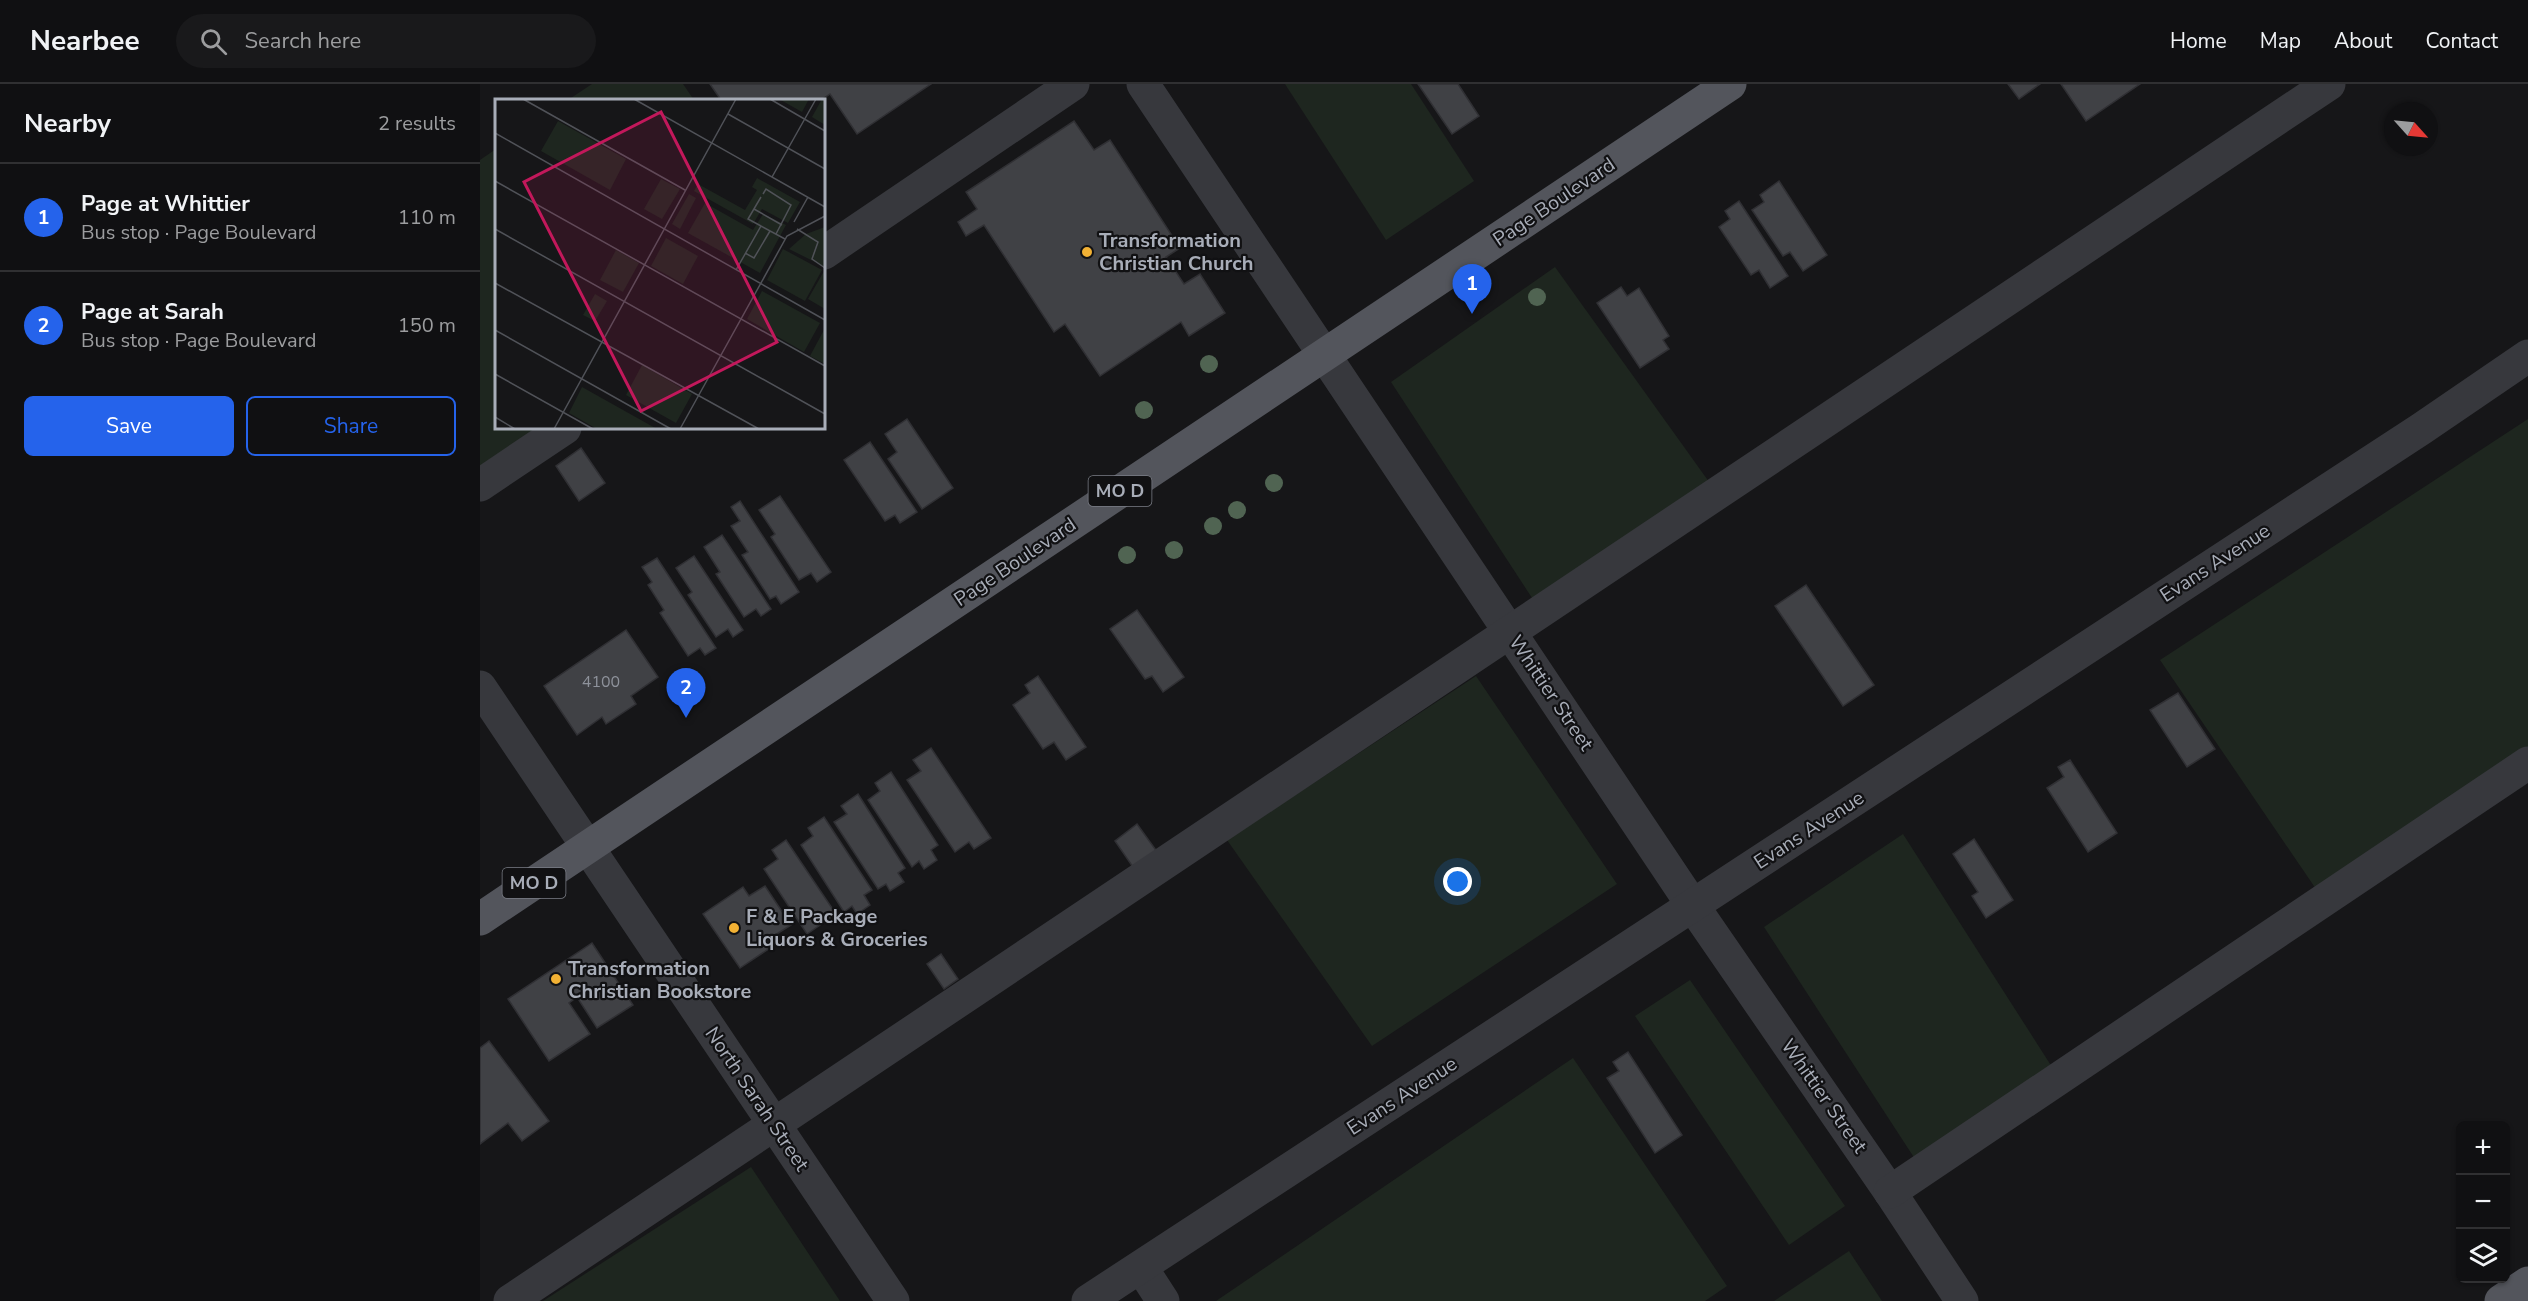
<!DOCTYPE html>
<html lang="en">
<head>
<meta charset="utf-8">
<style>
  :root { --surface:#101012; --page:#19191b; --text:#f1f3f6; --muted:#9c9d9f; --line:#303032; --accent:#2563eb }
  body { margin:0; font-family:"Nunito Sans",sans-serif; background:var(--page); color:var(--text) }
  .controls { position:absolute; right:18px; bottom:18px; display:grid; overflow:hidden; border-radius:9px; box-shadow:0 2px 4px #0004 }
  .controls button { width:54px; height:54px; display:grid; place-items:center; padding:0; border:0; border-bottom:2px solid var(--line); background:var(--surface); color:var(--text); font:30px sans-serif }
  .compass { position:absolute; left:1904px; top:18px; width:54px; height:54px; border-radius:50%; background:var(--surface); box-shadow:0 2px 4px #0004; rotate:117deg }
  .you { position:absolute; left:978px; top:798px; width:21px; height:21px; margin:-15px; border:4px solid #fff; border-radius:50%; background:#1a73e8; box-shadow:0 0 0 9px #1a73e833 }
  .badge { display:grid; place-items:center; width:39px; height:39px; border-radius:50%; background:var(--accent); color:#fff; font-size:20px; font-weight:700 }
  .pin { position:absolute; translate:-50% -50px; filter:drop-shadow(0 2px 3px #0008) }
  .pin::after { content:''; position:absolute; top:32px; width:21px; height:18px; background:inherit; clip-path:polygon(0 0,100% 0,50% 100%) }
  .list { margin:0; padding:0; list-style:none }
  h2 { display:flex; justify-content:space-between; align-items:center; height:78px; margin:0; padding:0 24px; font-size:26px }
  h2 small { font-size:20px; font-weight:400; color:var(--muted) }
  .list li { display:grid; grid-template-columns:39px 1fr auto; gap:18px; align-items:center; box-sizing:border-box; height:108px; padding:0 24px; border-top:2px solid var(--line) }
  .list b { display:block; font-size:22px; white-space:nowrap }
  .list p { margin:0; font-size:20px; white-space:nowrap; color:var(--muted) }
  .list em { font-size:20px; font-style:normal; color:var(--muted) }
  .actions { display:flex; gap:12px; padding:18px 24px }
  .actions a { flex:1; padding:14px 0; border:2px solid var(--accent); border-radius:9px; text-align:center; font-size:21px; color:var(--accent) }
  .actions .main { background:var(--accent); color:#fff }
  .icon { flex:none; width:33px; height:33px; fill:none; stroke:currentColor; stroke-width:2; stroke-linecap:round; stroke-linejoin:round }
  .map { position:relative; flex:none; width:2048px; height:1217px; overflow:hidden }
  header { display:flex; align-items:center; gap:36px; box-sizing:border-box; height:84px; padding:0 30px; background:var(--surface); border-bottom:2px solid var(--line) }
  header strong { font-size:28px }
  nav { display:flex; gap:33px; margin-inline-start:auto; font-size:21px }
  .search { width:420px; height:54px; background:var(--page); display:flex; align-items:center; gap:15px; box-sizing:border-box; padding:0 21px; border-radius:33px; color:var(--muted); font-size:22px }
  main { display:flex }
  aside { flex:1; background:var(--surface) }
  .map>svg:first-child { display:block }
  .green { fill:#1e261f }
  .building { fill:#404145; stroke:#303034; stroke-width:1.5 }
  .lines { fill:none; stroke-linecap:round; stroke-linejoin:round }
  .minor { stroke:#37383d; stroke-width:33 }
  .major { stroke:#53555c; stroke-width:33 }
  .tree { fill:#506452 }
  .poi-dot { fill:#f2b134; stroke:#111113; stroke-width:2 }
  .labels { text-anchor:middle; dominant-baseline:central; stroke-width:4.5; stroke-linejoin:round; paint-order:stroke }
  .number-label { font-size:16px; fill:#8e929b }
  .shield { fill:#111113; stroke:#7b7e86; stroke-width:1.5 }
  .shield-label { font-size:18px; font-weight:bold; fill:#a8adb8 }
  .street-label { font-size:20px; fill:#a8adb8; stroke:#111113 }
  .poi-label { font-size:20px; font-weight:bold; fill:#a8adb8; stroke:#111113; text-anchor:start }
  .inset-road { fill:none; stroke:#505258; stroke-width:1.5 }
  .view { fill:#c2185b; fill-opacity:0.15; stroke:#c2185b; stroke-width:3 }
  .inset-edge { fill:none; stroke:#a8adb8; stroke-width:3 }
</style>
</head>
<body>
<header>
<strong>Nearbee</strong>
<div class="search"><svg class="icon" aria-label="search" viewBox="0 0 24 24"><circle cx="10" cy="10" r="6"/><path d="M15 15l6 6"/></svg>Search here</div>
<nav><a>Home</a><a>Map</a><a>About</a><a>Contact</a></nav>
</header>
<main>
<aside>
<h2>Nearby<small>2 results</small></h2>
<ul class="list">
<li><span class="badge">1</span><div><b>Page at Whittier</b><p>Bus stop · Page Boulevard</p></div><em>110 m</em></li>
<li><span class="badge">2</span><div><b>Page at Sarah</b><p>Bus stop · Page Boulevard</p></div><em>150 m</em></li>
</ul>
<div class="actions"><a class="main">Save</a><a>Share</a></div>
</aside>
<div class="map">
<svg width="2048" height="1217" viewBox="0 0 2048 1217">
  <rect width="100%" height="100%" fill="#161618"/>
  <g class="green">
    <path d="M112,0H203L214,16H88Z"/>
    <path d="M805,0H931L994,97L906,156Z"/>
    <path d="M16,65V344H62L0,384V76Z"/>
    <path d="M1075,183L1232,402L1056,520L911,298Z"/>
    <path d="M2048,335V663L1836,805L1680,576Z"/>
    <path d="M996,592L1137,800L892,962L747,756Z"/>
    <path d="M1423,750L1572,983L1435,1075L1284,843Z"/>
    <path d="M1210,896L1365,1122L1309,1161L1155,932Z"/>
    <path d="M1093,974L1247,1202L1225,1217H736Z"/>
    <path d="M271,1083L360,1217H63Z"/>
    <path d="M1369,1167L1402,1217H1294Z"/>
  </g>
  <g class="building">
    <path d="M230,0H451L377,50L350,10L341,16H241Z"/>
    <path d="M938,0H978L999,32L972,50Z"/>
    <path d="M1528,0H1560L1539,15Z"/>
    <path d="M1581,0H1660L1606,37Z"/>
    <path d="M594,37L614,66L630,56L700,164L686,173L704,200L720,190L745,229L709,252L701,238L620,292L585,240L574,248L504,141L486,152L478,138L497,125L486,108Z"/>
    <path d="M1299,97L1347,171L1323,187L1310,168L1303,172L1272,126L1284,118L1280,111Z"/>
    <path d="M1259,117L1308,192L1290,204L1279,186L1271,191L1239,143L1250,135L1245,127Z"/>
    <path d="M1141,203L1147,212L1159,204L1189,252L1183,256L1189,265L1160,284L1117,219Z"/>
    <path d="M427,335L473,404L442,425L408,375L417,368L405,350Z"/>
    <path d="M390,358L437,428L420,439L415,431L405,437L364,376Z"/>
    <path d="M101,364L125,399L99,417L76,382Z"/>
    <path d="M300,412L351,488L337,498L331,489L319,496L291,453L295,450L279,426Z"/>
    <path d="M260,417L319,508L301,520L296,512L290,515L262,471L268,468L251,442L260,437L251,423Z"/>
    <path d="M242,451L291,525L281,532L276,525L264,533L236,490L240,488L224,463Z"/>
    <path d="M214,472L263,546L253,553L248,545L236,553L208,511L212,508L196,484Z"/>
    <path d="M177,474L236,564L225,571L220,564L208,572L180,529L184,526L168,501L172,498L162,483Z"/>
    <path d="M1326,501L1394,601L1363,622L1295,522Z"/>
    <path d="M657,526L704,593L683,608L672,592L665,595L630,545Z"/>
    <path d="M146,546L178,593L151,612L156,620L126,640L122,633L97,651L64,602Z"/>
    <path d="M558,592L606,663L586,676L574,658L563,665L533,621L550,609L545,601Z"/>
    <path d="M1698,609L1735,665L1707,683L1670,626Z"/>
    <path d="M451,664L511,754L494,765L489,758L475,768L427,696L441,687L433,676Z"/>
    <path d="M1590,676L1637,749L1608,768L1567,704L1584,693L1578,683Z"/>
    <path d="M411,688L458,761L451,766L457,776L444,785L439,777L432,783L388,716L400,707L395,699Z"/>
    <path d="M378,710L425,784L418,789L424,798L410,807L406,800L398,805L354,738L367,730L361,722Z"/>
    <path d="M344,733L392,806L384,811L390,821L377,830L372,822L364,828L321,761L333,752L328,744Z"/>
    <path d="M657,740L678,769L655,786L635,757Z"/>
    <path d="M1494,755L1533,816L1506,834L1492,812L1498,808L1473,770Z"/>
    <path d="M306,756L356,830L327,850L284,785L298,775L292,766Z"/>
    <path d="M285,802L311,841L295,851L299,858L260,884L223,830L263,803L269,812Z"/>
    <path d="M112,859L153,921L117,944L97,913L89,919L110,950L69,977L28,915Z"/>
    <path d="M461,870L478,895L464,905L447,880Z"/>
    <path d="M9,957L69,1037L42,1057L28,1039L0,1060V964Z"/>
    <path d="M1148,968L1202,1051L1175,1069L1127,994L1139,987L1133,978Z"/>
  </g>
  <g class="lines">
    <g class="minor">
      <path d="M663,0L1213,822L1410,1108L1482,1217"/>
      <path d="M344,169L593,0"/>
      <path d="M0,401L85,344"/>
      <path d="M0,603L413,1217"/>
      <path d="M1410,1108L2048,679"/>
      <path d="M661,1183L683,1217"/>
      <path d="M30,1217L1849,0"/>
      <path d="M608,1217L1941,345L2048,272"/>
    </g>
    <g class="major">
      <path d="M0,835L1250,0"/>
      <path d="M2021,1217L2048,1199"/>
    </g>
  </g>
  <g class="tree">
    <circle cx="1057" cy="213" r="9"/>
    <circle cx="729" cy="280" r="9"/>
    <circle cx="664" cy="326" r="9"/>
    <circle cx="794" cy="399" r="9"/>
    <circle cx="757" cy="426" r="9"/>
    <circle cx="733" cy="442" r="9"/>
    <circle cx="694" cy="466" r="9"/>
    <circle cx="647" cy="471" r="9"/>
  </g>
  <g class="poi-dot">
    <circle cx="607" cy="168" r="6"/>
    <circle cx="254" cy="844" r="6"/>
    <circle cx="76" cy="895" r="6"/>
  </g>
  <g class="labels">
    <g class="number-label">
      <text x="121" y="598">4100</text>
    </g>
    <g class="shield">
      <rect x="608.5" y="392" width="63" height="30" rx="4.5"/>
      <rect x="22.5" y="784" width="63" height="30" rx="4.5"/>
    </g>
    <g class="shield-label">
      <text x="640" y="407">MO D</text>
      <text x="54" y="799">MO D</text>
    </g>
    <g class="street-label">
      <text transform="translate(1074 118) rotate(-34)">Page Boulevard</text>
      <text transform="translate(535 478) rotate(-34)">Page Boulevard</text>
      <text transform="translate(1735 479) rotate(-33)">Evans Avenue</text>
      <text transform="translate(1071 609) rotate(56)">Whittier Street</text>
      <text transform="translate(1329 746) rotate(-33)">Evans Avenue</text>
      <text transform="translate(922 1012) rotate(-33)">Evans Avenue</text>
      <text transform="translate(1344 1012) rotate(55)">Whittier Street</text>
      <text transform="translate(277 1015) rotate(56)">North Sarah Street</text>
    </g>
    <g class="poi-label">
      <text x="619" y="156">Transformation<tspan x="619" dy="23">Christian Church</tspan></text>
      <text x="266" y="832">F &amp; E Package<tspan x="266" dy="23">Liquors &amp; Groceries</tspan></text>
      <text x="88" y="884">Transformation<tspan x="88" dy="23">Christian Bookstore</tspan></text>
    </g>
  </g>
  <g transform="translate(15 15)">
    <rect width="330" height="330" fill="#161618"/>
    <path d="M284,0H314L307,13ZM327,0H330V26L317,18ZM63,22L131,60L115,91L46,52ZM262,79L305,103L293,124L267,110L258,125L199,92L203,85L250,111L262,91L257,88ZM166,80L185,90L167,120L149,110ZM194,95L201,99L185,130L177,125ZM210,104L258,131L268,115L291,126L265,174L193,134ZM330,128V168L294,150L311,135ZM171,139L203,157L188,185L156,167ZM288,150L327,171L310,202L272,181ZM121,151L144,164L128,193L105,181ZM329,172L330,173V210L313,200ZM267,192L325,224L309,253L252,220ZM100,195L112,202L100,222L88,216ZM330,229V265L315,257ZM147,266L197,295L181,324L131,296ZM87,288L162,330H102L74,314Z" fill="#1e261f"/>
    <path class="inset-road" d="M28,0L190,91M139,0L330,108M275,0L330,32M233,15L330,70M0,34L330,221M277,78L321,0M0,82L330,267M268,95L271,90L296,106L281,135M259,110L287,126M299,123L313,98M266,127L253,120L266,98M0,130L330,315M302,130L323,143L317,160L330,169M250,154L259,159L275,132M241,171L266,127L290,140M0,184L264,330M0,231L176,330M0,275L98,330M0,318L20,330M59,330L241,0M185,330L292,137L330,117"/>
    <path class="view" d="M166,13L282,243L146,312L29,83Z"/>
    <rect width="330" height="330" class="inset-edge"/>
  </g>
</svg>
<div class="controls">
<button>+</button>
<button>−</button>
<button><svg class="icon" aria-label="layers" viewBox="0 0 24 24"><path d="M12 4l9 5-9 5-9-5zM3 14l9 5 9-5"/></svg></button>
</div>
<svg class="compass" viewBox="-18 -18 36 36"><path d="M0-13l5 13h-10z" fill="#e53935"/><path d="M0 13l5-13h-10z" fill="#9c9d9f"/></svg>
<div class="you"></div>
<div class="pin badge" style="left:992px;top:230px">1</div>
<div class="pin badge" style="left:206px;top:634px">2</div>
</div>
</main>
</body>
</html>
